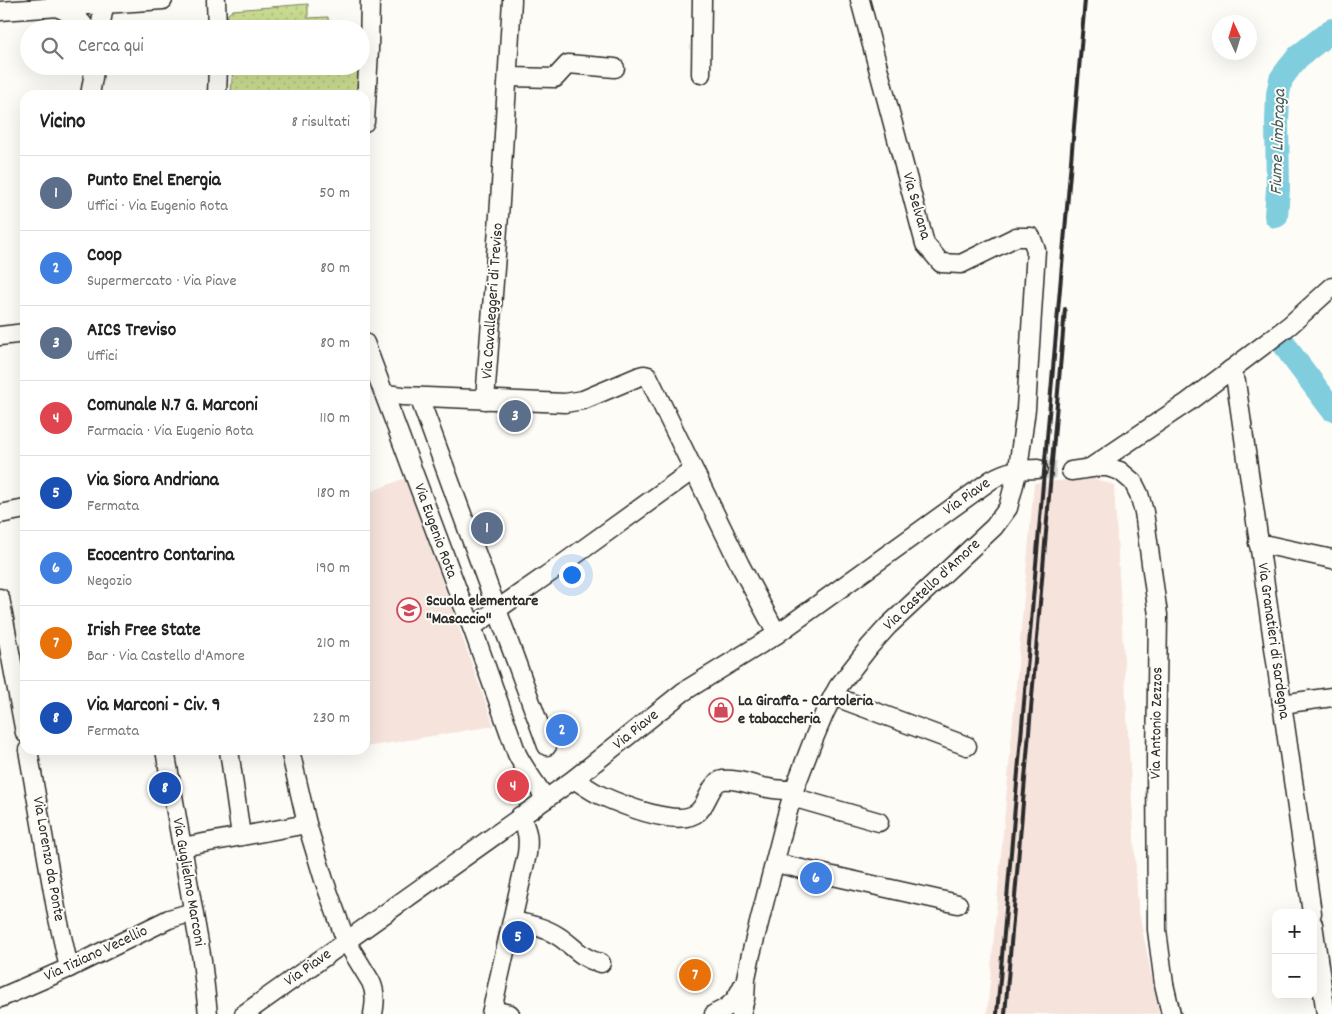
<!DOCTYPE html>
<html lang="it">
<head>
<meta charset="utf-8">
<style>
  :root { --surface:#fff; --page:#f2f2f2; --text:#222; --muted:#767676; --line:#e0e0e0; --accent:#0f766e }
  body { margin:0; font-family:Dekko,sans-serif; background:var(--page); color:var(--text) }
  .controls { position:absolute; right:15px; bottom:15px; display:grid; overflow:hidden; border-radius:10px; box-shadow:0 5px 20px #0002 }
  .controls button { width:45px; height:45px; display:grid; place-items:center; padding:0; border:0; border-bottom:1px solid var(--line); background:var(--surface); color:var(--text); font:25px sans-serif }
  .compass { position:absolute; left:1212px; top:15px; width:45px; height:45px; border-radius:50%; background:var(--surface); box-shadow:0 5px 20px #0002; rotate:356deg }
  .you { position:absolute; left:571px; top:574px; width:18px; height:18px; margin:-12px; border:4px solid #fff; border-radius:50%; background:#1a73e8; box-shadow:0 0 0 8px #1a73e833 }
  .badge { display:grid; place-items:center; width:32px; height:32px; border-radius:50%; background:var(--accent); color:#fff; font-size:16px; font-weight:700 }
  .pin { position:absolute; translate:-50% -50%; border:2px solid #fff; box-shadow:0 1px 5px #0006 }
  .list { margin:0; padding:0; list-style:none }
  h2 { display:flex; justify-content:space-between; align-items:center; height:65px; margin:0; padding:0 20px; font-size:21px }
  h2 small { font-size:16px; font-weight:400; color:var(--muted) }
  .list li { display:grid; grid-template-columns:32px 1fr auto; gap:15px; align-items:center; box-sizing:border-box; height:75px; padding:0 20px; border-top:1px solid var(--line) }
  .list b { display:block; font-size:19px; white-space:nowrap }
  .list p { margin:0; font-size:16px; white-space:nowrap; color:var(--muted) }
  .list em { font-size:16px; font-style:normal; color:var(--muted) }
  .icon { flex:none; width:28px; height:28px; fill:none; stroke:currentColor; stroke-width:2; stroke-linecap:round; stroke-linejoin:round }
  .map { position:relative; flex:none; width:1332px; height:1014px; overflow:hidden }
  .search { position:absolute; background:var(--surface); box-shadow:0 5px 20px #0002; left:20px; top:20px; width:350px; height:55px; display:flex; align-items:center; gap:12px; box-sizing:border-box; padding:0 18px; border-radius:28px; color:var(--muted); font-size:19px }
  .panel { position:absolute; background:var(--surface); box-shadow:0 5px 20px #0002; left:20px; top:90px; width:350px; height:665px; border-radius:15px }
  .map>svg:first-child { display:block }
  .built { fill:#f6e4dc }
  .park { fill:url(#park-dots); stroke:#7a845e }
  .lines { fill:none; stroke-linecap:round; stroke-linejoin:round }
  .river { stroke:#7fcddd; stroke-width:24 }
  .minor-tunnel { stroke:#d3d2ce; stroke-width:18; stroke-dasharray:18 9; stroke-linecap:butt }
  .minor-casing { stroke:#2b2b2b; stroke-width:21 }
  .minor { stroke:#fdfcf7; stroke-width:18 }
  .rail { stroke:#2b2b2b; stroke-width:4 }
  .labels { text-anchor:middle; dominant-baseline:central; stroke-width:4; stroke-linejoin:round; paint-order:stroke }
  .street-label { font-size:16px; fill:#2b2b2b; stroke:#fdfcf7 }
  .poi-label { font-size:16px; font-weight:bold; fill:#2b2b2b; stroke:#fdfcf7; text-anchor:start }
  .water-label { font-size:18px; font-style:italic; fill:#445c60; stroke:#fdfcf7 }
</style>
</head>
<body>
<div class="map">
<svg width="1332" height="1014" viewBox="0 0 1332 1014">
  <defs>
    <pattern id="park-dots" width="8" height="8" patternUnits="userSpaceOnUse" patternTransform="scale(1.25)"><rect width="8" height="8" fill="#cadc91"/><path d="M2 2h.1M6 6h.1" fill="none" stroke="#aebd7d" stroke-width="1.8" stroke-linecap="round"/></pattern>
  </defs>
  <rect width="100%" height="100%" fill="#fdfcf7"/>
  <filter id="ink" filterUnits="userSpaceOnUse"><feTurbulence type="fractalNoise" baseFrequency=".02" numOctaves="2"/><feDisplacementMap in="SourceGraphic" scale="10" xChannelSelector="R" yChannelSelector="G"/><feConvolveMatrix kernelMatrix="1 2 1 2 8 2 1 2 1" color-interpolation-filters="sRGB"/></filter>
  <g filter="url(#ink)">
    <g class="built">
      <path d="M405,478L494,726L365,747V494Z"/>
      <path d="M1092,478L1114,485L1138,907L1159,1014H987L1034,483Z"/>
    </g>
    <g class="park">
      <path d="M308,4V18L328,17L329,29H226L228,14L233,10Z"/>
      <path d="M233,66H360L357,95H231Z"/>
    </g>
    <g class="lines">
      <g class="river">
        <path d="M1276,216L1278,189L1277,122L1278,94L1281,79L1289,68L1298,57L1332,30"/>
        <path d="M1283,342L1292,356L1332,409"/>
      </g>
      <path class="minor-tunnel" d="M1038,469L1071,471"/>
      <g class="minor-casing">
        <g id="minor">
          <path d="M216,0L217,29"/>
          <path d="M57,7C69,13 80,17 86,29"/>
          <path d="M0,11L163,0"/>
          <path d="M100,29L105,0"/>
          <path d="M701,74L702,0"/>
          <path d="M508,77L555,78L568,64L615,68"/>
          <path d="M90,95L95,66"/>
          <path d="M217,95L218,66"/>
          <path d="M365,122L369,50L370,0"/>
          <path d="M0,336L25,333"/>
          <path d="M365,343L463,605L472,627L517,754C525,770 536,784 546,799"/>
          <path d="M1230,370L1236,382L1312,913"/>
          <path d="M385,394L403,396L565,403L583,400L640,376L644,375L648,376L740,565L777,634"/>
          <path d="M419,397L547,746"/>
          <path d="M485,400L500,202L512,0"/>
          <path d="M1090,468L1188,402L1269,341L1290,325L1332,287"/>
          <path d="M1071,471L1099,467H1107L1120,471L1133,482L1139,494L1144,512L1158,615L1156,760L1157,930L1164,984L1171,1014"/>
          <path d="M0,514L25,509"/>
          <path d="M1258,543L1332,559"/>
          <path d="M0,598L25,733"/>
          <path d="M472,627L564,563L693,470"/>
          <path d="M833,696L967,746"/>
          <path d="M1282,704L1332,697"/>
          <path d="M28,750L57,914L69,968"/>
          <path d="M165,750L202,960L208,1014"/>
          <path d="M229,750L241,836"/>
          <path d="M290,750L307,824L324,880L346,941L371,982C376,993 375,1003 373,1014"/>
          <path d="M574,779C582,784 591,791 600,795C620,804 679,829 698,812C708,804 710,782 723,780C735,778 755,786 768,788C776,790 785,790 794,790"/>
          <path d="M792,797L879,822"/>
          <path d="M182,847L307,824"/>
          <path d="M775,863L958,904"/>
          <path d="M513,921C528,924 544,927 558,936C574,946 581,959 601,963"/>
          <path d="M1313,924L1326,1014"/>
          <path d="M0,998L69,968L169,919L193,912"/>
          <path d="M492,1010L510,1014"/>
          <path d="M244,1014L574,779L683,692L777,634L991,480C1008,470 1019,469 1038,469"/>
          <path d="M491,1014L527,854C529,838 528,831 520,816"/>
          <path d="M714,1014C730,1007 736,1001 743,985"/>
          <path d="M741,1014L745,999L746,978L751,954L786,818L794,790L812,743L825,712L833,696L838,687L870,646L888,626L994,527L1008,508L1018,469L1026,409L1036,250L1031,237H1016L961,264L941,263L925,244L860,0"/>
        </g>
      </g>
      <use href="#minor" class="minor"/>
      <g class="rail">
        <path d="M997,1014L1085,0"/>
        <path d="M1005,1014L1065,309"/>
      </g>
    </g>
  </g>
  <defs>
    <g id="school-ring" transform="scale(1.25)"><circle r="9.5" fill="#fdfcf7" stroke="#d1495b" stroke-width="1.5"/><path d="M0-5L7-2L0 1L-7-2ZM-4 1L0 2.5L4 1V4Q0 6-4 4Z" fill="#d1495b"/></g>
    <g id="shop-ring" transform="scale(1.25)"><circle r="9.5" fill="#fdfcf7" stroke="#d1495b" stroke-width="1.5"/><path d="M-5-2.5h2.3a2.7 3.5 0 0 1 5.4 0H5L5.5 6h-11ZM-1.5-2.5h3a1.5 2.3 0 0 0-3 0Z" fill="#d1495b"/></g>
  </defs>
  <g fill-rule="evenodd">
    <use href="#school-ring" x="409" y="610"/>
    <use href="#shop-ring" x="721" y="710"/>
  </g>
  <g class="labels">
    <g class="street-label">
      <text transform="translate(916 206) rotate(74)">Via Selvana</text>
      <text transform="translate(493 301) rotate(-86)">Via Cavalleggeri di Treviso</text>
      <text transform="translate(967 497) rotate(-35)">Via Piave</text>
      <text transform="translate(435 531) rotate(70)">Via Eugenio Rota</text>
      <text transform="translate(932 585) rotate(-43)">Via Castello d'Amore</text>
      <text transform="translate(1273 641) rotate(82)">Via Granatieri di Sardegna</text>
      <text transform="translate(1157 723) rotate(-89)">Via Antonio Zezzos</text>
      <text transform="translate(636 730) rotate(-39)">Via Piave</text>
      <text transform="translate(48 859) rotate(80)">Via Lorenzo da Ponte</text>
      <text transform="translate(188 882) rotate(80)">Via Guglielmo Marconi</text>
      <text transform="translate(96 954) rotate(-25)">Via Tiziano Vecellio</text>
      <text transform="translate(308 968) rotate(-35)">Via Piave</text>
    </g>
    <g class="poi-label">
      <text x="426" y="601">Scuola elementare<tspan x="426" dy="18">"Masaccio"</tspan></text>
      <text x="738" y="701">La Giraffa - Cartoleria<tspan x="738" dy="18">e tabaccheria</tspan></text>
    </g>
    <g class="water-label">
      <text transform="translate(1279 142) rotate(-88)">Fiume Limbraga</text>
    </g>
  </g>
</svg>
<div class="controls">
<button>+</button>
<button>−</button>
</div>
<svg class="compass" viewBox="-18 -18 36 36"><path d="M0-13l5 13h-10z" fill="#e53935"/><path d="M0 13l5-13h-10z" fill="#767676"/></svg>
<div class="you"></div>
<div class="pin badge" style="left:487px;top:528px;background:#5c6f8a">1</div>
<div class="pin badge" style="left:562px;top:730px;background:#3f7fe0">2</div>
<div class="pin badge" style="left:515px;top:416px;background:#5c6f8a">3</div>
<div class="pin badge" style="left:513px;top:786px;background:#e0444e">4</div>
<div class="pin badge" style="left:518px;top:937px;background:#1a4fb4">5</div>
<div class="pin badge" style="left:816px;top:878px;background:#3f7fe0">6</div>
<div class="pin badge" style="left:695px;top:975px;background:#e8710a">7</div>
<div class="pin badge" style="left:165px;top:788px;background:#1a4fb4">8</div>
<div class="search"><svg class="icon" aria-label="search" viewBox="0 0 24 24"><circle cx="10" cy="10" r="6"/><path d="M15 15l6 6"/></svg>Cerca qui</div>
<section class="panel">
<h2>Vicino<small>8 risultati</small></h2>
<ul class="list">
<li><span class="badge" style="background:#5c6f8a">1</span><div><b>Punto Enel Energia</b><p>Uffici · Via Eugenio Rota</p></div><em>50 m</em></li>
<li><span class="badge" style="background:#3f7fe0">2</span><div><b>Coop</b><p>Supermercato · Via Piave</p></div><em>80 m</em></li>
<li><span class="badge" style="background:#5c6f8a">3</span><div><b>AICS Treviso</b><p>Uffici</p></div><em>80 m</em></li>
<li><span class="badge" style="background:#e0444e">4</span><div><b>Comunale N.7 G. Marconi</b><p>Farmacia · Via Eugenio Rota</p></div><em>110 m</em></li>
<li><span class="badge" style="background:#1a4fb4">5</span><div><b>Via Siora Andriana</b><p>Fermata</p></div><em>180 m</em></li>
<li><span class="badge" style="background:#3f7fe0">6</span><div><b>Ecocentro Contarina</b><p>Negozio</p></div><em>190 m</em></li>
<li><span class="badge" style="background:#e8710a">7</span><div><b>Irish Free State</b><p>Bar · Via Castello d'Amore</p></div><em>210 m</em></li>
<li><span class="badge" style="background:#1a4fb4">8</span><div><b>Via Marconi - Civ. 9</b><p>Fermata</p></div><em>230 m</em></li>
</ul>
</section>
</div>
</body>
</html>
